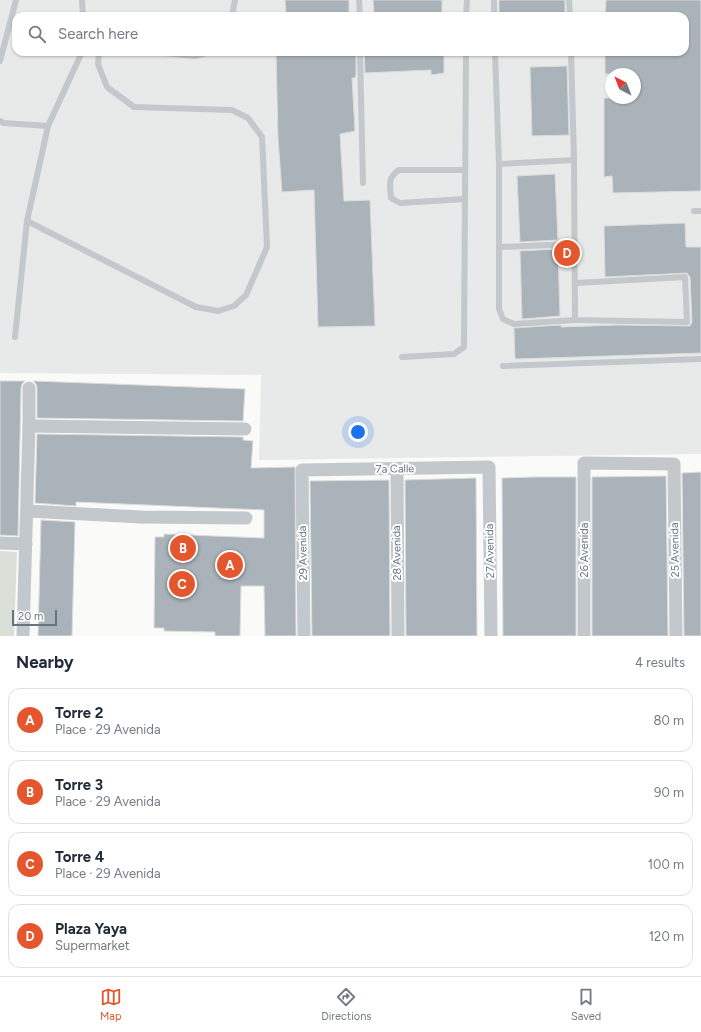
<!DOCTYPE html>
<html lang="en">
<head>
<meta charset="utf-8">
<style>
  :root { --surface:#fff; --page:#f6f6f7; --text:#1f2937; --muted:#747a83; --line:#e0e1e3; --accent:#e4572e }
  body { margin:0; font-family:Figtree,sans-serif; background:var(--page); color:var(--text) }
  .compass { position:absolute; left:605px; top:68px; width:36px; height:36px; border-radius:50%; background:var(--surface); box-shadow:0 1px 3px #0004; rotate:318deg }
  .scale { position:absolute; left:12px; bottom:10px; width:45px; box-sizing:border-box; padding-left:4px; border:2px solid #657683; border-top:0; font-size:11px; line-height:14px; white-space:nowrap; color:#657683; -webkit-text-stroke:3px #fff; paint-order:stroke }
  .you { position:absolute; left:358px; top:432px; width:14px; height:14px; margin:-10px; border:3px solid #fff; border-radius:50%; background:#1a73e8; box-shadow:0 0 0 6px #1a73e833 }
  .badge { display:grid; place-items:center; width:26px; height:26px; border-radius:50%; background:var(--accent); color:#fff; font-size:13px; font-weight:700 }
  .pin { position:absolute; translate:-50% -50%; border:2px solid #fff; box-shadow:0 1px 4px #0006 }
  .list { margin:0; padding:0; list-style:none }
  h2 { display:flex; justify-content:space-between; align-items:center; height:52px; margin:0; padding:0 16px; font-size:17px }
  h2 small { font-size:13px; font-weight:400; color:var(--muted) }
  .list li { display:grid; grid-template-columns:26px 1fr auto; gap:12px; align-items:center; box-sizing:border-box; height:64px; margin:0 8px 8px; padding:0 8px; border:1px solid var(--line); border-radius:12px }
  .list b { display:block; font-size:15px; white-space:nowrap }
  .list p { margin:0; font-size:13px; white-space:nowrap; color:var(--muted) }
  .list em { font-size:13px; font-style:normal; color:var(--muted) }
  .icon { flex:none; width:22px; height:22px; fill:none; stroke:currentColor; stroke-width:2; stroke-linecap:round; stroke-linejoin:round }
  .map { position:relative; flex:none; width:701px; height:636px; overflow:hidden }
  .search { position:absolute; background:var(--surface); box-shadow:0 1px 3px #0004; left:12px; right:12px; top:12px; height:44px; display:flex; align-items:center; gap:10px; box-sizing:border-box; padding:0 14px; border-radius:12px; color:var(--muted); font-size:15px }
  .sheet { height:340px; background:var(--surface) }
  nav { display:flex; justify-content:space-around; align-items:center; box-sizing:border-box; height:56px; border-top:1px solid var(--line); background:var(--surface); font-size:11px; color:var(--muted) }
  nav a { display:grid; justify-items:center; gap:2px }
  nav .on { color:var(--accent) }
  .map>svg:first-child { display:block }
  .built { fill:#e8e9e9; fill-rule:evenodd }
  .green { fill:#dadfd7 }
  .building { fill:#aab3b9; stroke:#dcdcda }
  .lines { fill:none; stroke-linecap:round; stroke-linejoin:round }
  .lane { stroke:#c3c8cc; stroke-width:6 }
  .street { stroke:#c3c8cc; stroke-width:13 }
  .labels { text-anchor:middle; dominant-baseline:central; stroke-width:4; stroke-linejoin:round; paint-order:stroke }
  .street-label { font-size:11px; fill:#657683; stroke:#fff }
</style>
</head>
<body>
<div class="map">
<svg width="701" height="636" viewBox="0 0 701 636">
  <rect width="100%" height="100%" fill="#fafaf8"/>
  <path class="built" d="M0,0H701V454L259,460L261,375L0,373ZM16,16H685V52H16ZM611,74H635V98H611Z"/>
  <path class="green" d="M0,551L17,552L14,636H0Z"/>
  <g class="building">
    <path d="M285,0H349V16H286Z"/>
    <path d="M373,0H442V16H374Z"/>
    <path d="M499,0H565V16H529L528,13H499Z"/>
    <path d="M606,0H701V191L613,193L612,176L604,177V98H635V74H605V52H685V16H605Z"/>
    <path d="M276,52H356V74L355,78H352L355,131L340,134L344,201L370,200L375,326L318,327L314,190L282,192L278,138Z"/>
    <path d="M364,52H444V73L431,75V70L365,73Z"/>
    <path d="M567,66L569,135L532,136L530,67Z"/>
    <path d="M555,174L558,240L520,242L517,176Z"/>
    <path d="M685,223L686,247H701V353L515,359L514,328L561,325V327L618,325L690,326L692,322L690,277L687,273L605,277L604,226Z"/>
    <path d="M558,249L560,316L522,319L520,251Z"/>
    <path d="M0,381H25L22,384L21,388L18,536L0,535Z"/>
    <path d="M33,381L245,389L243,421L37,418V388L36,384Z"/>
    <path d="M37,434L243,437V440L253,441L251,468L295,467L296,636H265L264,586H241L240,636H215V632L164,631V628H154L155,537H164V534L264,538V510L76,502V506L35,503Z"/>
    <path d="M701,472V636H684L682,473Z"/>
    <path d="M666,476L668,636H592V477Z"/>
    <path d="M536,477H576V636H503L502,478Z"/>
    <path d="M476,478L477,636H406L405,480Z"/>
    <path d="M389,480L390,636H312L310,481Z"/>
    <path d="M41,520L75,522L72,636H38Z"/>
  </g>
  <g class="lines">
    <g class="lane">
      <path d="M82,0L83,16"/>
      <path d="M359,0L360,16"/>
      <path d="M494,0V16"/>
      <path d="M569,0L570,16"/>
      <path d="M232,16L235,0"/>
      <path d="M466,16L467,0"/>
      <path d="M154,52L195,56L210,52"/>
      <path d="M360,52L363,183"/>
      <path d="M495,52L499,164V309L503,319L514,324L575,320"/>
      <path d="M571,52L574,160L575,320L687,322L685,277L576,283"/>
      <path d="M0,61L16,0"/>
      <path d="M0,121L4,123L48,126"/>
      <path d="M499,164L574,160"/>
      <path d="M465,170H399C387,178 390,185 391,198L400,203L465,199"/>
      <path d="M694,211H701"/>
      <path d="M27,221L196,307L218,311L234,306L246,295L267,247L262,137L248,118L232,110L134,107L107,87L98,64L99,52"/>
      <path d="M499,247L575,244"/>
      <path d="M15,337L27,221L48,126L82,52"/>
      <path d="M402,357L454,354L464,347L466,52"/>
      <path d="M503,366L701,359"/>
    </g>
    <g class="street">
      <path d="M29,426L245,429"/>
      <path d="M397,469L398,636"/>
      <path d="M27,511L141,517L246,518"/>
      <path d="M0,543L26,544"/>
      <path d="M23,636L29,426V388"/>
      <path d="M304,636L302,470L489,467L491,636"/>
      <path d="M584,636V463L674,464L676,636"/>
    </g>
  </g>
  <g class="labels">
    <g class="street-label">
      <text transform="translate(395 469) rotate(-1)">7a Calle</text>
      <text transform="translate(584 550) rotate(-90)">26 Avenida</text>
      <text transform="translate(675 550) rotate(-91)">25 Avenida</text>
      <text transform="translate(490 551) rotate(-91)">27 Avenida</text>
      <text transform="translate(303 553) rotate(-91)">29 Avenida</text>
      <text transform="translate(397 553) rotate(-91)">28 Avenida</text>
    </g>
  </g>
</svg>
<svg class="compass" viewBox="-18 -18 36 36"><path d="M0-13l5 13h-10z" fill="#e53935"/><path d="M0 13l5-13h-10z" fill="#747a83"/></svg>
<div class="scale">20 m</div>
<div class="you"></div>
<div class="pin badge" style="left:230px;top:565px">A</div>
<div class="pin badge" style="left:183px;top:548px">B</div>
<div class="pin badge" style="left:182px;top:584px">C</div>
<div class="pin badge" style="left:567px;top:253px">D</div>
<div class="search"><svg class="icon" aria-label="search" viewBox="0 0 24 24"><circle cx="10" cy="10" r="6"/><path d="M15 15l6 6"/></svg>Search here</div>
</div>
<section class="sheet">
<h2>Nearby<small>4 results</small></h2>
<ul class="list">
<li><span class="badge">A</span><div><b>Torre 2</b><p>Place · 29 Avenida</p></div><em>80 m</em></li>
<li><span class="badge">B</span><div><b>Torre 3</b><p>Place · 29 Avenida</p></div><em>90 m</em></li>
<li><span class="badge">C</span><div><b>Torre 4</b><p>Place · 29 Avenida</p></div><em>100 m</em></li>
<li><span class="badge">D</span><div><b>Plaza Yaya</b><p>Supermarket</p></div><em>120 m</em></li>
</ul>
</section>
<nav>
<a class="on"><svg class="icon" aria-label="map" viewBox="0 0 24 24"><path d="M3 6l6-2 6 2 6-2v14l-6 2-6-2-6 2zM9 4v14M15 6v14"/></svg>Map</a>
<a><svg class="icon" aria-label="directions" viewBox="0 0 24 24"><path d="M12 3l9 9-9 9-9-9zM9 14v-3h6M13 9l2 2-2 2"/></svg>Directions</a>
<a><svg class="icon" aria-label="saved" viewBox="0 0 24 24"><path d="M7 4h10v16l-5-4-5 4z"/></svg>Saved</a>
</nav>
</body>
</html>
